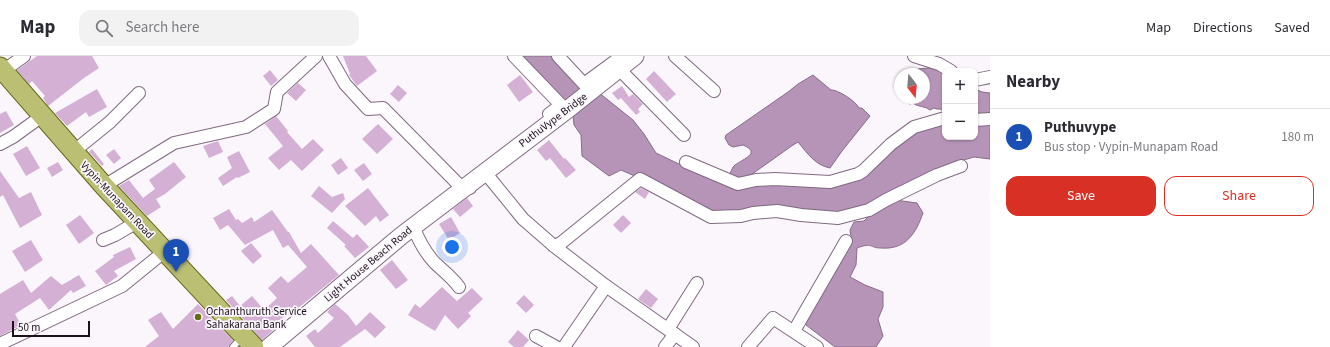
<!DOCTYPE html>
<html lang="en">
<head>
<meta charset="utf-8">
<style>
  :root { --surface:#fff; --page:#f2f2f3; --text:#2b2b33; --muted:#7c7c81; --line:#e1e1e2; --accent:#d93025 }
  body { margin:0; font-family:"Source Sans 3",sans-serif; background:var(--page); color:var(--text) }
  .controls { position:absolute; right:12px; top:12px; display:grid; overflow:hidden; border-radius:8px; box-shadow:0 1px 3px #0004 }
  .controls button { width:36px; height:36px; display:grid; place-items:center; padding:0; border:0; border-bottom:1px solid var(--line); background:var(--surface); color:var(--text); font:20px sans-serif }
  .compass { position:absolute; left:894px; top:12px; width:36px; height:36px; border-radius:50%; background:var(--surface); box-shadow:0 1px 3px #0004; rotate:164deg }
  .scale { position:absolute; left:12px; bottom:10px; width:78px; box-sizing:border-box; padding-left:4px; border:2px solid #1a111a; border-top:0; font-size:11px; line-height:14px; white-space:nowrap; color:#1a111a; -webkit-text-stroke:3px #fbf6fb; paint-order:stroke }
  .you { position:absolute; left:452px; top:191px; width:14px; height:14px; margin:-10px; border:3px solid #fff; border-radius:50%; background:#1a73e8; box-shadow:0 0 0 6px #1a73e833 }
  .badge { display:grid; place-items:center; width:26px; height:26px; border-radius:50%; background:var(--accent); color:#fff; font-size:13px; font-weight:700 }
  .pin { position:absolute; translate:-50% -33px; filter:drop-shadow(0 1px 2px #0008) }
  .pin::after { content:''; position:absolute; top:21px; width:14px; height:12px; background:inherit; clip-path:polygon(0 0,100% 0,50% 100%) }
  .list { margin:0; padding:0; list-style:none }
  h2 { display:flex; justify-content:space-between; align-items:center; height:52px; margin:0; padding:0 16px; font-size:17px }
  h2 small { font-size:13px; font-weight:400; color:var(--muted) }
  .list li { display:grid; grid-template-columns:26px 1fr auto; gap:12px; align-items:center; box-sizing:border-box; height:56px; padding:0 16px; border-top:1px solid var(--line) }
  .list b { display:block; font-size:15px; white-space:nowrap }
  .list p { margin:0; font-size:13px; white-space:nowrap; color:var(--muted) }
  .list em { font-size:13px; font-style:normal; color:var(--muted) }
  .actions { display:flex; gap:8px; padding:12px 16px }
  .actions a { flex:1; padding:9px 0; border:1px solid var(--accent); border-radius:12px; text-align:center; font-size:14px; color:var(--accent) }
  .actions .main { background:var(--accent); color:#fff }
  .icon { flex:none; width:22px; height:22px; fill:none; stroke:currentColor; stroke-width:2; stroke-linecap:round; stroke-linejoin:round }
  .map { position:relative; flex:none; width:990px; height:291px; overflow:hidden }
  header { display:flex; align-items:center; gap:24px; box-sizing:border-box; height:56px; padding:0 20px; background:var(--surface); border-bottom:1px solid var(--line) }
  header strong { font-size:19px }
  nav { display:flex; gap:22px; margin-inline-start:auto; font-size:14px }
  .search { width:280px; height:36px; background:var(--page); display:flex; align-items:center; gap:10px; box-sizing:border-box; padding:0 14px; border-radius:12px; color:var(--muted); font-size:15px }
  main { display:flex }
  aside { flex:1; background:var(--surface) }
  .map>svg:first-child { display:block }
  .water { fill:#b694b8; stroke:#876d89 }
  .building { fill:#d4b0d5 }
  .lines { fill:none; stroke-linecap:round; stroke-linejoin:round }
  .service-casing { stroke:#806982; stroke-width:8 }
  .minor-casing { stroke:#806982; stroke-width:14 }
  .secondary-casing { stroke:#806982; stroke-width:19 }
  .primary-casing { stroke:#656718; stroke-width:21 }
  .service { stroke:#fff; stroke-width:6 }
  .minor { stroke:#fff; stroke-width:12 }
  .secondary { stroke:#fff; stroke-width:17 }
  .primary { stroke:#bbbf74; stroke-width:19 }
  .poi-dot { fill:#666c0f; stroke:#fbf6fb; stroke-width:1.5 }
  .labels { text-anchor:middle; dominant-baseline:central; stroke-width:3.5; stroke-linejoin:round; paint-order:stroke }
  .street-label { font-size:11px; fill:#1a111a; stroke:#fbf6fb }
  .poi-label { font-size:11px; fill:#1a111a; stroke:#fbf6fb; text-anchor:start }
</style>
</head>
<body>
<header>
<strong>Map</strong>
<div class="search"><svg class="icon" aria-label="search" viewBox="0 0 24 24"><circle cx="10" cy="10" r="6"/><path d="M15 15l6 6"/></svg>Search here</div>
<nav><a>Map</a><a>Directions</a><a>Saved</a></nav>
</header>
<main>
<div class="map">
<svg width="990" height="291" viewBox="0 0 990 291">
  <rect width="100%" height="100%" fill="#fbf6fb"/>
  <g class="water">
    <path d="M517,0H553L633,64L644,78L656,97L679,108L736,130L845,125L919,74L945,64V81H975V68L990,67V103L974,101L960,105L854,157L709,156L660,131L621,114L609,120L582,100L581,79L574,69L573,59Z"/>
    <path d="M928,12L945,15V56L940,53H937L934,52L930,54C926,50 917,51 913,47L910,48L907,46L906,43L904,44L903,42H924V18H913L918,13Z"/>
    <path d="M813,19L831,34C837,33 857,46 859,52H862L870,60L842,95L830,112C815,109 808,98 798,86L793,89L748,121L745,125L729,120C731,116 732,111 735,109C743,103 762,97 743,89L733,91L729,89L725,82L726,79L788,36L798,28Z"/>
    <path d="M975,33L982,36L990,37V57L975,62Z"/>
    <path d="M895,144L917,147L923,157C916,177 906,194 881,192C869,192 873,186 857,192L856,209L850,221L865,229L883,236V251L878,263L883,280L876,291H835L806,269L807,260L843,199L851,180L850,174L854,166L864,165L874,155Z"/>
  </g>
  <g class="building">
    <path d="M37,0H92L99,12L84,22L48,50L43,42L45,40L32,25L29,28L17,14Z"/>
    <path d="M343,0H366L377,15L357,30L349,19L350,18Z"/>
    <path d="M270,14L278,24L271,30L263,20Z"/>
    <path d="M654,15L676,38L667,46L646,23Z"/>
    <path d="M520,19L533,36L519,46L507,29Z"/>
    <path d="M298,27L306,34L296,45L287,37Z"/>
    <path d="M398,29L407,37L399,46L390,38Z"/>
    <path d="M622,30L629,41L633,38L643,48L638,53L640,56L636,59L621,42L618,44L612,37Z"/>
    <path d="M97,33L107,51L89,61L86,56L67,70L55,57Z"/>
    <path d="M6,55L14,69L0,77V58Z"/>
    <path d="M276,60L288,75L287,76L302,93L313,83L324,94L302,115L291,104L279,114L268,102L283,90L265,68Z"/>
    <path d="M378,68L393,83L377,98L362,83Z"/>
    <path d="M549,84L564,103L565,102L576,114L566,122L550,102L546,105L537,94Z"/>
    <path d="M218,85L223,96L209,102L203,90Z"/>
    <path d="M27,90L40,112L26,120L13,98Z"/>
    <path d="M92,93L104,108L102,110L89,96Z"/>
    <path d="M114,93L121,102L114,108L106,99Z"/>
    <path d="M239,95L250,116L238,122L237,121L223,130L218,122L232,112L227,101Z"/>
    <path d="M341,102L348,112L338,119L331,109Z"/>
    <path d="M58,106L63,114L52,121L47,112Z"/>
    <path d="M174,106L186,121L165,138L156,143L161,151L147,160L119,130L129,124L143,142L155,133L149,124Z"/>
    <path d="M364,107L372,118L363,125L354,114Z"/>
    <path d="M0,115L19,142L31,136L42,159L20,172L3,139L0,141Z"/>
    <path d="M319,130L332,141L343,137L345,143L332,157L311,140Z"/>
    <path d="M368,132L389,159L380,166L376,160L365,170L345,150Z"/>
    <path d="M641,132L649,136L645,143L635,136Z"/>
    <path d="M467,142L473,150L460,161L453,153Z"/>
    <path d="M229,153L236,164L238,163L242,167L252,161L254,166L272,154L288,176H289L301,197L311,188L339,219L292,257L291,256L278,265L280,268L262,284L226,244L232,240L240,250L252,240L264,254L277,242L268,232L281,220L288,227L307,211L288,189L283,192L273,174L245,189L228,169L220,174L213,162Z"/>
    <path d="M80,159L94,177L79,188L66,169Z"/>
    <path d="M623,159L631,167L621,177L613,169Z"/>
    <path d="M451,161L460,177L449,184L439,168Z"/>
    <path d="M333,165L353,182L357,178L369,191L355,202L344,190L346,189L327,172Z"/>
    <path d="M31,184L43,204L25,216L12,195Z"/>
    <path d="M251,187L262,200L253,208L241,195Z"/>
    <path d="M130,191L136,203L114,215L118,220L106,229L95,215L114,201L113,199Z"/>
    <path d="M392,204L408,224L396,233L380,214Z"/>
    <path d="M79,219L86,230L73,237L71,234L49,254L40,242L15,258L21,269L0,280V238L23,224L31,237L51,220L62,229Z"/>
    <path d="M442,231L457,245L472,232L483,243L468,257L471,260L458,273L445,259L435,275L408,259L415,248L420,252Z"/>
    <path d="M646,233L658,243L651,252L638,243Z"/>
    <path d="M524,239L534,249L526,257L516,247Z"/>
    <path d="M198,248L233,284L228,291H145L159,280L148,264L161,256L173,273Z"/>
    <path d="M335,248L348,259L356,270L370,256L386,271L375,282L365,273L340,291H315L306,280L315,273L318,277L334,262L327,256Z"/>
    <path d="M518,274L529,284L523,291H514L508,286Z"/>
  </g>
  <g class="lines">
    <g class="service-casing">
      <path id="service" d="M233,291L242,281"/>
    </g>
    <g class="minor-casing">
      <g id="minor">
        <path d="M329,0L345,28L368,53L383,52L463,133L470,132"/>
        <path d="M514,0L561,49L549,58"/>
        <path d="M558,0L584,28L622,0"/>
        <path d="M675,0L714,35"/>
        <path d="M914,0L939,8L951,15"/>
        <path d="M3,15L24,0"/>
        <path d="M623,17L684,79"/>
        <path d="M975,24L990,21"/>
        <path d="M975,64L990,63"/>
        <path d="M0,88L13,81L42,60"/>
        <path d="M73,96L110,66L139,37"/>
        <path d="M686,106L738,128L756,124L775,123L830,126L858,118L863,115L891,88L914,71L945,62"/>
        <path d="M488,120L523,163L554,190L561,187L640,123L711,161L741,160L753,157L777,155L801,159L838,162L869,154L886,144L937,119L961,110"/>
        <path d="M104,130L174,87L246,71L274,53L277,36L316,0"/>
        <path d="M413,170C418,183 424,195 434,206C442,214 452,221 459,231"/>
        <path d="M103,184L115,179L137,166"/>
        <path d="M554,190L606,230"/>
        <path d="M668,273L697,227"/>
        <path d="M794,275L846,185"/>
        <path d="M536,280L556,291"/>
        <path d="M0,288L122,230L165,195"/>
        <path d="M564,291L606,230L693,291"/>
        <path d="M665,291L675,278"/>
        <path d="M748,291L773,262L817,291"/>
      </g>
    </g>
    <g class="secondary-casing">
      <path id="secondary" d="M269,291L401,180L567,54L635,0"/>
    </g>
    <g class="primary-casing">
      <path id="primary" d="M0,11L104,130L254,291"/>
    </g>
    <use href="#service" class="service"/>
    <use href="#minor" class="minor"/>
    <use href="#secondary" class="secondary"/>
    <use href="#primary" class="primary"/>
  </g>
  <circle class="poi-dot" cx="198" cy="261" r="4"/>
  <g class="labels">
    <g class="street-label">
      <text transform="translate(553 64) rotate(-37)">PuthuVype Bridge</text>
      <text transform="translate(117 144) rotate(47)">Vypin-Munapam Road</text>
      <text transform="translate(368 208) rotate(-40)">Light House Beach Road</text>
    </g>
    <g class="poi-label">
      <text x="206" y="255">Ochanthuruth Service<tspan x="206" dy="13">Sahakarana Bank</tspan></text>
    </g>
  </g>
</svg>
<div class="controls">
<button>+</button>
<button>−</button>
</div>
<svg class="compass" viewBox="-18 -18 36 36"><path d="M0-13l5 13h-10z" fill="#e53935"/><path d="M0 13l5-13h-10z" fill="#7c7c81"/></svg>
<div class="scale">50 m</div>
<div class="you"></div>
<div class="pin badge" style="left:176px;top:216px;background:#1a4fb4">1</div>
</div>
<aside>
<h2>Nearby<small></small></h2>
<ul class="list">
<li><span class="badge" style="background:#1a4fb4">1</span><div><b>Puthuvype</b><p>Bus stop · Vypin-Munapam Road</p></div><em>180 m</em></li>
</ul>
<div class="actions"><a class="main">Save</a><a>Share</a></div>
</aside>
</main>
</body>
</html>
